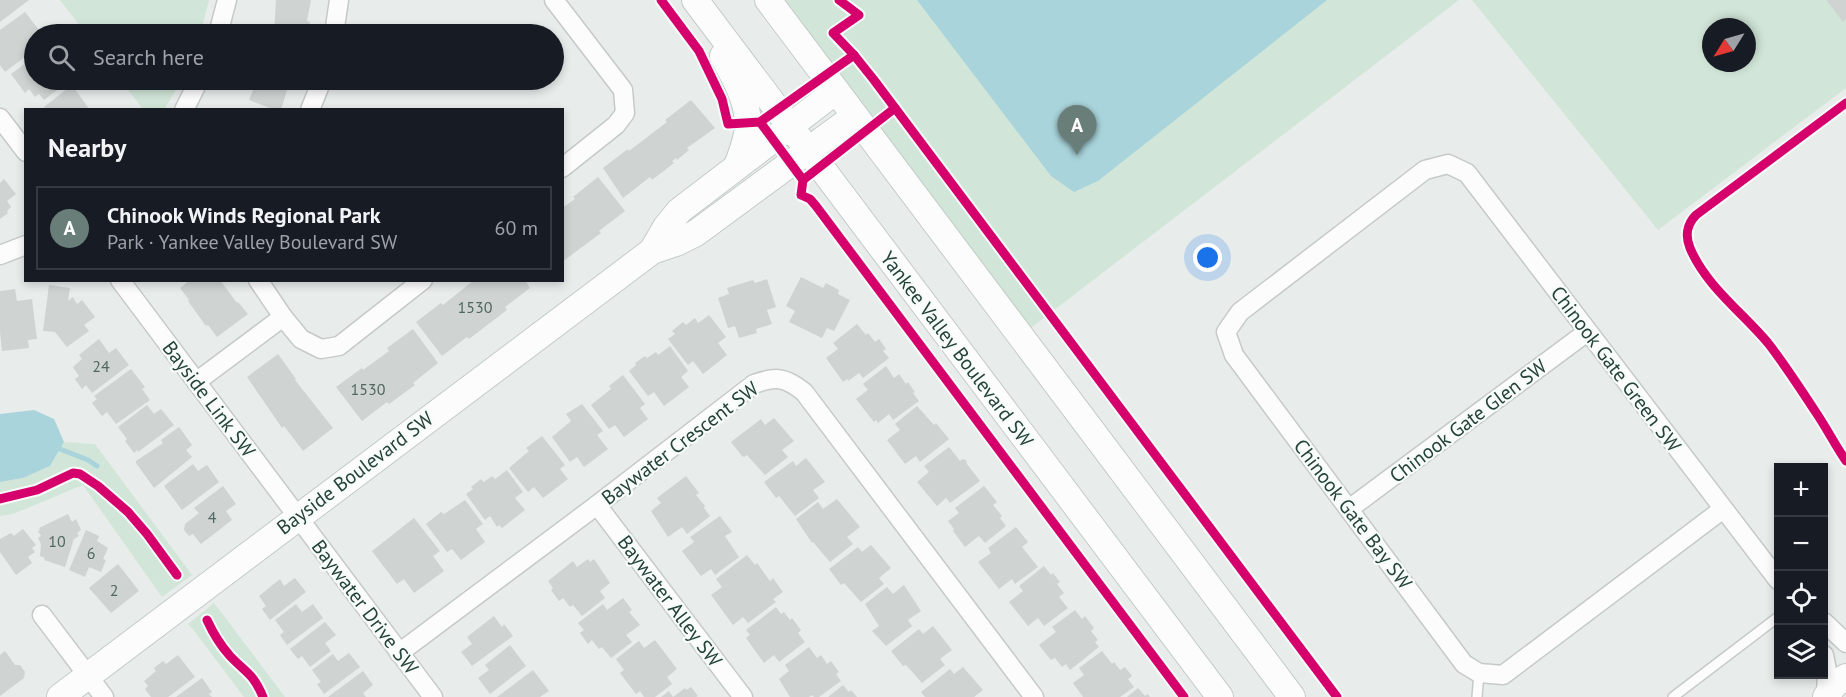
<!DOCTYPE html>
<html lang="en">
<head>
<meta charset="utf-8">
<style>
  :root { --surface:#171b24; --page:#20242c; --text:#f1f3f6; --muted:#9ea1a6; --line:#363941; --accent:#697e78 }
  body { margin:0; font-family:"PT Sans",sans-serif; background:var(--page); color:var(--text) }
  .controls { position:absolute; right:18px; bottom:18px; display:grid; overflow:hidden; border-radius:0px; box-shadow:0 3px 9px #0003 }
  .controls button { width:54px; height:54px; display:grid; place-items:center; padding:0; border:0; border-bottom:2px solid var(--line); background:var(--surface); color:var(--text); font:30px sans-serif }
  .compass { position:absolute; left:1702px; top:18px; width:54px; height:54px; border-radius:50%; background:var(--surface); box-shadow:0 3px 9px #0003; rotate:233deg }
  .you { position:absolute; left:1208px; top:258px; width:21px; height:21px; margin:-15px; border:4px solid #fff; border-radius:50%; background:#1a73e8; box-shadow:0 0 0 9px #1a73e833 }
  .badge { display:grid; place-items:center; width:39px; height:39px; border-radius:50%; background:var(--accent); color:#fff; font-size:20px; font-weight:700 }
  .pin { position:absolute; translate:-50% -50px; filter:drop-shadow(0 2px 3px #0008) }
  .pin::after { content:''; position:absolute; top:32px; width:21px; height:18px; background:inherit; clip-path:polygon(0 0,100% 0,50% 100%) }
  .list { margin:0; padding:0; list-style:none }
  h2 { display:flex; justify-content:space-between; align-items:center; height:78px; margin:0; padding:0 24px; font-size:26px }
  h2 small { font-size:20px; font-weight:400; color:var(--muted) }
  .list li { display:grid; grid-template-columns:39px 1fr auto; gap:18px; align-items:center; box-sizing:border-box; height:84px; margin:0 12px 12px; padding:0 12px; border:2px solid var(--line); border-radius:0px }
  .list b { display:block; font-size:22px; white-space:nowrap }
  .list p { margin:0; font-size:20px; white-space:nowrap; color:var(--muted) }
  .list em { font-size:20px; font-style:normal; color:var(--muted) }
  .icon { flex:none; width:33px; height:33px; fill:none; stroke:currentColor; stroke-width:2; stroke-linecap:round; stroke-linejoin:round }
  .map { position:relative; flex:none; width:1846px; height:697px; overflow:hidden }
  .search { position:absolute; background:var(--surface); box-shadow:0 3px 9px #0003; left:24px; top:24px; width:540px; height:66px; display:flex; align-items:center; gap:15px; box-sizing:border-box; padding:0 21px; border-radius:33px; color:var(--muted); font-size:22px }
  .panel { position:absolute; background:var(--surface); box-shadow:0 3px 9px #0003; left:24px; top:108px; width:540px; height:174px; border-radius:0px }
  .map>svg:first-child { display:block }
  .green { fill:#d1e6d8; fill-rule:evenodd }
  .water { fill:#a9d4db }
  .lines { fill:none; stroke-linecap:round; stroke-linejoin:round }
  .stream { stroke:#a9d4db; stroke-width:5 }
  .building { fill:#cfd4d2 }
  .lane-casing { stroke:#c5cac8; stroke-width:12 }
  .street-casing { stroke:#c5cac8; stroke-width:21 }
  .secondary-casing { stroke:#c3cbc8; stroke-width:28 }
  .lane { stroke:#fcfcfc; stroke-width:9 }
  .street { stroke:#fcfcfc; stroke-width:18 }
  .secondary { stroke:#fcfcfc; stroke-width:26 }
  .cycleway-casing { stroke:#f7fbf9; stroke-width:13 }
  .cycleway { stroke:#d6006c; stroke-width:9 }
  .labels { text-anchor:middle; dominant-baseline:central; stroke-width:4.5; stroke-linejoin:round; paint-order:stroke }
  .number-label { font-size:16px; fill:#506761 }
  .street-label { font-size:20px; fill:#24423a; stroke:#f7fbf9 }
</style>
</head>
<body>
<div class="map">
<svg width="1846" height="697" viewBox="0 0 1846 697">
  <rect width="100%" height="100%" fill="#e8edeb"/>
  <g class="green">
    <path d="M60,0H209L200,34H86Z"/>
    <path d="M783,0H1459L1028,330Z"/>
    <path d="M1472,0H1846V88L1658,230ZM1711,27H1747V63H1711Z"/>
    <path d="M120,80H182L164,110L143,109Z"/>
    <path d="M64,442L95,444L192,575L162,597L83,485L13,514L0,516V482L23,478L50,466Z"/>
    <path d="M214,603L221,612L285,697H244L195,632L188,624Z"/>
  </g>
  <g class="water">
    <path d="M917,0H1327L1098,181L1074,192L1051,176Z"/>
    <path d="M34,410L54,419L64,442L50,466L23,478L0,482V414Z"/>
  </g>
  <g class="lines">
    <path class="stream" d="M60,449L88,460L97,466"/>
  </g>
  <g class="building">
    <path d="M0,0H29L0,22Z"/>
    <path d="M276,0H311L307,21L310,22L308,34H288L274,32Z"/>
    <path d="M1826,0H1846V19L1843,22Z"/>
    <path d="M25,12L42,34H34V41L26,47L30,53L5,72L0,65V30Z"/>
    <path d="M34,57V80H68L69,81L44,100L39,94L35,97L29,89L25,93L11,74Z"/>
    <path d="M254,80H290L281,110H275L249,100L255,85L252,84Z"/>
    <path d="M72,85L90,110H46L44,107Z"/>
    <path d="M691,100L715,128L687,148L689,150L677,160L676,158L672,161L674,163L652,180L650,177L623,198L603,168L628,149L629,151L667,122L665,120Z"/>
    <path d="M598,177L625,211L599,231L601,233L562,262V208L575,199L573,197Z"/>
    <path d="M4,179L16,194L7,201L11,207L7,211L8,213L0,219V183Z"/>
    <path d="M801,277L823,288L826,283L839,290L838,294L850,300L834,331L827,328L822,338L789,322L795,311L786,306Z"/>
    <path d="M767,279L776,307L767,310L772,324L756,329L757,333L739,338L735,326L728,328L718,298L729,294L727,288L753,280L755,283Z"/>
    <path d="M190,280H220L237,303L238,302L248,314L217,337L208,325L206,326L188,301L189,300L180,288Z"/>
    <path d="M474,280H525L530,288L505,307L507,310L469,339L467,337L442,356L416,322L441,303L443,305Z"/>
    <path d="M49,285L70,288L68,301L73,297L77,304L82,300L95,317L84,325L89,331L67,347L55,332L43,331Z"/>
    <path d="M15,289L17,301L32,299L37,339L28,340L29,348L2,351L0,332V291Z"/>
    <path d="M709,315L726,337L718,343L727,355L703,374L693,361L688,365L668,339L675,334L672,331L683,322L686,325L695,318L698,323Z"/>
    <path d="M857,324L866,335L868,333L875,342L879,339L886,349L883,351L889,358L863,378L859,373L848,381L847,379L843,382L826,358L838,349L833,343Z"/>
    <path d="M413,329L438,363L413,383L415,385L389,404L387,402L362,421L336,387L362,368L363,370L389,351L387,348Z"/>
    <path d="M99,339L109,353L116,348L129,365L92,393L86,385L82,389L75,379L79,376L73,367L82,359L79,355Z"/>
    <path d="M670,346L688,371L681,377L689,387L664,406L654,392L648,396L629,371L636,365L635,363L645,356L647,358L656,352L658,355Z"/>
    <path d="M278,354L296,379L295,380L333,428L303,451L284,426L282,428L247,377Z"/>
    <path d="M886,366L894,378L899,374L906,384L908,382L915,392L913,393L919,401L893,420L889,414L878,423L876,420L874,422L856,399L868,390L863,384Z"/>
    <path d="M131,369L145,387L142,389L150,400L116,424L107,412L102,416L92,403L97,399L94,396Z"/>
    <path d="M623,375L645,404L640,408L648,419L624,437L615,425L609,429L591,405L611,389L609,386Z"/>
    <path d="M582,404L603,431L597,435L608,449L584,467L577,457L570,462L552,437L571,421L566,414Z"/>
    <path d="M147,405L154,414L161,409L174,425L138,452L137,450L134,453L125,441L127,439L118,427Z"/>
    <path d="M917,406L934,425L936,423L949,439L920,462L916,456L905,464L887,440L900,430L895,424Z"/>
    <path d="M774,418L794,441L782,450L788,457L765,475L747,455L744,457L742,456L731,442L761,419L765,425Z"/>
    <path d="M179,427L192,445L186,450L192,457L154,488L136,463V461L163,443L161,440Z"/>
    <path d="M542,436L565,465L560,469L568,479L543,498L534,487L528,492L509,468L529,451L526,448Z"/>
    <path d="M949,447L960,461L963,459L966,460L967,464L980,481L950,503L946,498L937,506L917,482L929,472L924,466Z"/>
    <path d="M806,458L825,482L813,490L819,498L795,516L779,496L776,498L764,482L793,461L796,466Z"/>
    <path d="M193,464L198,471L207,465L219,482L182,510L164,486Z"/>
    <path d="M507,470L523,492L515,498L525,510L502,528L499,525L497,527L490,516L485,520L466,494L473,489L471,487L481,479L484,482L492,476L495,479Z"/>
    <path d="M686,476L699,493L696,495L705,506L704,508L710,516L687,534L682,527L668,537L651,511L661,503L657,498Z"/>
    <path d="M223,486L236,504L226,511L232,520L201,544L193,534L189,536L184,530L185,524L199,513L194,508Z"/>
    <path d="M984,486L997,502L993,505L1002,516L1000,518L1006,526L985,543L979,536L965,547L953,531L954,529L948,521L959,513L955,508Z"/>
    <path d="M837,499L860,527L847,537L853,544L830,562L813,542L812,543L796,519L818,502L823,509Z"/>
    <path d="M465,500L483,524L476,529L485,542L461,560L452,549L447,552L426,524L441,512L444,514Z"/>
    <path d="M68,514L72,522L76,519L81,530L77,533L79,536L74,539L65,567L44,560L45,558L40,556L41,544L38,538L41,536L38,531L40,530L39,528Z"/>
    <path d="M720,516L732,532L725,536L739,557L715,575L711,569L701,576L682,551L694,542L690,537Z"/>
    <path d="M414,518L440,551L433,556L444,571L414,593L404,579L397,584L372,551Z"/>
    <path d="M1016,527L1028,542L1022,547L1038,567L1015,584L1012,579L999,589L978,562L991,553L988,548Z"/>
    <path d="M23,529L36,545L32,548L35,552L28,557L32,563L16,575L0,552V539L11,533L14,536Z"/>
    <path d="M86,530L99,536L97,541L108,548L103,559L106,560L101,572L89,567L85,577L69,570Z"/>
    <path d="M871,545L891,568L879,578L884,584L861,602L844,583L841,585L829,569L858,547L862,552Z"/>
    <path d="M747,555L755,565L757,563L770,581L773,578L783,592L773,599L776,602L748,623L743,617L733,625L711,595L722,587L716,579Z"/>
    <path d="M588,559L590,562L594,559L610,583L600,591L605,598L582,616L573,605L570,607L563,598L559,601L551,590L553,588L548,581L573,561L577,567Z"/>
    <path d="M118,564L139,591L111,613L89,588Z"/>
    <path d="M1044,566L1051,575L1053,573L1060,582L1057,584L1064,593L1059,597L1068,608L1044,626L1038,618L1028,626L1009,602L1023,591L1019,586Z"/>
    <path d="M295,578L306,592L270,620L262,609L266,606L259,596L280,579L284,586Z"/>
    <path d="M904,585L921,611L908,620L912,626L886,646L872,631L879,626L865,604L887,587L893,594Z"/>
    <path d="M623,598L632,610L629,612L640,625L626,635L632,642L611,658L602,647L599,649L592,640L588,644L580,633L584,630L578,623L603,604L607,610Z"/>
    <path d="M296,604L302,612L313,604L323,618L287,645L280,635L284,632L275,620Z"/>
    <path d="M776,607L781,614L784,612L790,620L792,618L801,630L798,633L805,642L779,662L774,655L764,663L746,638L750,635L746,630Z"/>
    <path d="M1075,610L1082,619L1085,616L1094,628L1091,631L1098,640L1095,642L1099,647L1070,670L1066,664L1062,667L1055,658L1051,660L1039,645L1056,632L1052,627Z"/>
    <path d="M494,616L502,627L504,624L513,636L472,666L461,652L472,644L467,637Z"/>
    <path d="M325,622L336,635L325,643L331,651L310,667L302,656L298,659L290,649Z"/>
    <path d="M933,626L952,650L940,659L945,665L922,683L906,665L903,666L891,651L919,629L923,634Z"/>
    <path d="M655,640L677,669L667,677L672,684L655,697H644L640,691L636,694L620,673L624,670L616,659L639,641L644,648Z"/>
    <path d="M510,645L526,666L490,694L478,678L489,670L485,665Z"/>
    <path d="M809,647L817,658L821,655L827,664L831,661L839,672L836,674L841,681L819,697H814L812,695L809,697H790L779,679L789,671L785,665Z"/>
    <path d="M5,651L15,665H20L25,672L24,678L0,696V655Z"/>
    <path d="M1102,651L1112,664L1114,662L1120,670L1125,667L1132,676L1128,679L1134,687L1120,697H1083L1073,683L1084,675L1079,668Z"/>
    <path d="M349,653L360,667L324,694L317,684L321,682L312,670L333,654L338,661Z"/>
    <path d="M178,655L195,677L168,697H151L145,689L148,686L144,681L156,671L154,668L163,661L166,664Z"/>
    <path d="M963,667L983,690L974,697H925L921,692L950,669L954,674Z"/>
    <path d="M533,670L549,691L540,697H497Z"/>
    <path d="M363,671L373,685L363,693L366,697H328Z"/>
    <path d="M202,678L212,692L209,694L212,697H176Z"/>
    <path d="M843,685L849,692L851,690L857,697H828Z"/>
    <path d="M691,687L698,696L696,697H661L669,691L673,697L685,688L686,690Z"/>
    <path d="M1138,688L1145,696L1148,694L1150,697H1127Z"/>
  </g>
  <g class="lines">
    <g class="lane-casing">
      <g id="lane">
        <path d="M1477,697L1479,673"/>
        <path d="M1673,697L1778,617"/>
      </g>
    </g>
    <g class="street-casing">
      <g id="street">
        <path d="M554,0L623,90L625,113L616,125L562,168"/>
        <path d="M218,34L227,0"/>
        <path d="M334,34L339,0"/>
        <path d="M184,110L199,80"/>
        <path d="M310,110L322,80"/>
        <path d="M0,118L26,152"/>
        <path d="M0,255L26,245"/>
        <path d="M120,280L433,697"/>
        <path d="M258,280L283,317L301,339L321,349L339,346L423,280"/>
        <path d="M196,382L283,317"/>
        <path d="M597,505L743,697"/>
        <path d="M1349,509L1587,332"/>
        <path d="M1723,509L1503,675L1479,673L1464,664L1234,355L1226,332L1240,312L1425,170L1448,164L1467,173L1778,580"/>
        <path d="M42,615L104,697"/>
        <path d="M1824,622L1846,643"/>
        <path d="M399,653L597,505L754,384C776,376 785,377 804,392L1034,697"/>
        <path d="M1824,655L1827,670L1826,697"/>
      </g>
    </g>
    <g class="secondary-casing">
      <g id="secondary">
        <path d="M695,0L1220,697"/>
        <path d="M768,0L1292,697"/>
        <path d="M723,56C734,76 748,101 748,124C748,139 742,152 737,166"/>
        <path d="M652,251L666,227L679,211L836,91"/>
        <path d="M60,697L652,251L676,243L696,233L855,116"/>
        <path d="M1826,697L1834,685L1846,677"/>
      </g>
    </g>
    <use href="#lane" class="lane"/>
    <use href="#street" class="street"/>
    <use href="#secondary" class="secondary"/>
    <g class="cycleway-casing">
      <g id="cycleway">
        <path d="M661,0L699,51L722,99L728,124L760,122L854,55"/>
        <path d="M839,0L859,15L833,33L854,55L874,80L1337,697"/>
        <path d="M1846,103L1696,215C1687,224 1685,236 1690,248C1706,286 1742,312 1768,343C1785,365 1800,388 1815,411C1826,427 1835,445 1846,461"/>
        <path d="M760,122L803,180L801,195L810,199L816,206L1184,697"/>
        <path d="M803,180L895,108"/>
        <path d="M0,499L37,490L73,473L80,474L98,486L128,512L147,534L177,575"/>
        <path d="M207,620C213,633 221,646 230,656C246,673 253,673 263,697"/>
      </g>
    </g>
    <use href="#cycleway" class="cycleway"/>
  </g>
  <g class="labels">
    <g class="number-label">
      <text x="475" y="307">1530</text>
      <text x="101" y="366">24</text>
      <text x="368" y="389">1530</text>
      <text x="212" y="517">4</text>
      <text x="57" y="541">10</text>
      <text x="91" y="553">6</text>
      <text x="114" y="590">2</text>
    </g>
    <g class="street-label">
      <text transform="translate(957 349) rotate(53)">Yankee Valley Boulevard SW</text>
      <text transform="translate(1616 369) rotate(53)">Chinook Gate Green SW</text>
      <text transform="translate(209 399) rotate(53)">Bayside Link SW</text>
      <text transform="translate(1468 421) rotate(-37)">Chinook Gate Glen SW</text>
      <text transform="translate(680 443) rotate(-37)">Baywater Crescent SW</text>
      <text transform="translate(355 473) rotate(-37)">Bayside Boulevard SW</text>
      <text transform="translate(1353 514) rotate(53)">Chinook Gate Bay SW</text>
      <text transform="translate(670 601) rotate(53)">Baywater Alley SW</text>
      <text transform="translate(365 607) rotate(53)">Baywater Drive SW</text>
    </g>
  </g>
</svg>
<div class="controls">
<button>+</button>
<button>−</button>
<button><svg class="icon" aria-label="locate" viewBox="0 0 24 24"><circle cx="12" cy="12" r="6"/><path d="M12 2v4M12 18v4M2 12h4M18 12h4"/></svg></button>
<button><svg class="icon" aria-label="layers" viewBox="0 0 24 24"><path d="M12 4l9 5-9 5-9-5zM3 14l9 5 9-5"/></svg></button>
</div>
<svg class="compass" viewBox="-18 -18 36 36"><path d="M0-13l5 13h-10z" fill="#e53935"/><path d="M0 13l5-13h-10z" fill="#9ea1a6"/></svg>
<div class="you"></div>
<div class="pin badge" style="left:1077px;top:155px">A</div>
<div class="search"><svg class="icon" aria-label="search" viewBox="0 0 24 24"><circle cx="10" cy="10" r="6"/><path d="M15 15l6 6"/></svg>Search here</div>
<section class="panel">
<h2>Nearby<small></small></h2>
<ul class="list">
<li><span class="badge">A</span><div><b>Chinook Winds Regional Park</b><p>Park · Yankee Valley Boulevard SW</p></div><em>60 m</em></li>
</ul>
</section>
</div>
</body>
</html>
